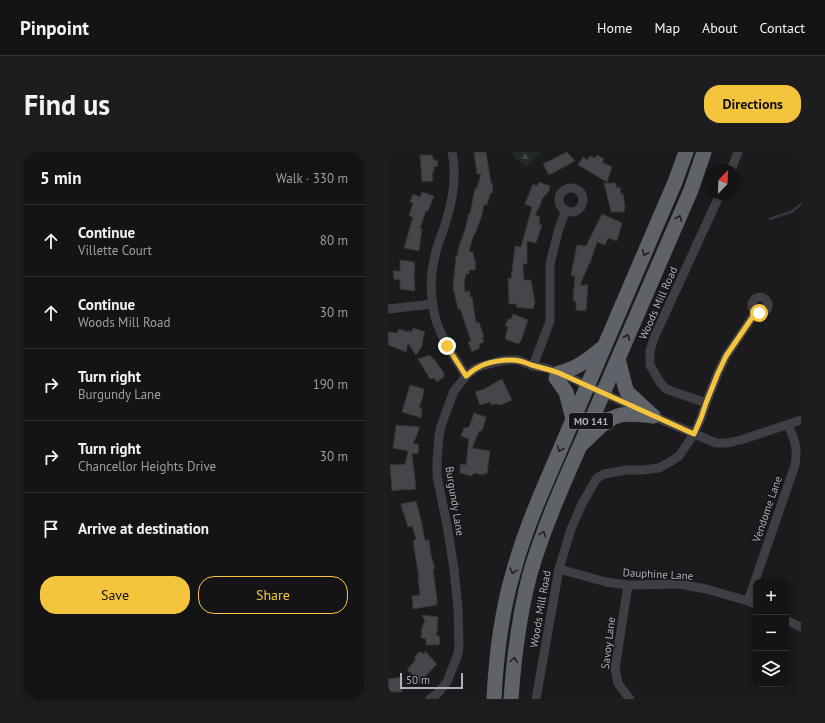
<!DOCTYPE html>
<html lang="en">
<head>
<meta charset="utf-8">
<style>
  :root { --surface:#141416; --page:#1d1d1f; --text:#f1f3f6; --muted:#9d9ea1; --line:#333335; --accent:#f4c53c }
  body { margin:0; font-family:"PT Sans",sans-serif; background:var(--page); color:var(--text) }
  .controls { position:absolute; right:12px; bottom:12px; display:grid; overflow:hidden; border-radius:8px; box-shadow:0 2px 6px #0003 }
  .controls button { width:36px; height:36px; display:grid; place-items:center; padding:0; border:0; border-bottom:1px solid var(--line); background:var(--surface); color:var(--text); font:20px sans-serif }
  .compass { position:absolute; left:317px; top:12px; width:36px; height:36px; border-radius:50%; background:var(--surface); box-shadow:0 2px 6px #0003; rotate:23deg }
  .scale { position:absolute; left:12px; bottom:10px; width:63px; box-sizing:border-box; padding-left:4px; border:2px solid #adb1bd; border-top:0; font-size:11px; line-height:14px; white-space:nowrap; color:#adb1bd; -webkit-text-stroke:3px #161618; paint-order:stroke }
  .stop { position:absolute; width:12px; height:12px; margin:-9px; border:3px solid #f4c53c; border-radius:50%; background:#fff }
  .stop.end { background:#f4c53c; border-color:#fff; box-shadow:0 1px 4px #0008 }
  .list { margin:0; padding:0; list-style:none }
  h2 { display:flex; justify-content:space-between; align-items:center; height:52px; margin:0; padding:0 16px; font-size:17px }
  h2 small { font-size:13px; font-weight:400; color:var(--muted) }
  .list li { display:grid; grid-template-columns:26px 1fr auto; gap:12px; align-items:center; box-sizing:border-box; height:72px; padding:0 16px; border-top:1px solid var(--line) }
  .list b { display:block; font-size:15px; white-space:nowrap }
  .list p { margin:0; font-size:13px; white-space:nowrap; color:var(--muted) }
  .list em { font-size:13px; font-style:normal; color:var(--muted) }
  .actions { display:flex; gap:8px; padding:12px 16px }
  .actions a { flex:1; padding:9px 0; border:1px solid var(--accent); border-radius:16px; text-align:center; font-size:14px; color:var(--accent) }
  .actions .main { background:var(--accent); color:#111 }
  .icon { flex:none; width:22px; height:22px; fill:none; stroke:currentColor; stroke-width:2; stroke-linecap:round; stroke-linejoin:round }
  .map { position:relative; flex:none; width:413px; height:547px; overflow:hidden; border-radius:16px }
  header { display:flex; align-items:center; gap:24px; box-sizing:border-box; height:56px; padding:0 20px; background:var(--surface); border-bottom:1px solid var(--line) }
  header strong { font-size:19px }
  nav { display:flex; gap:22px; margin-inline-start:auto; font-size:14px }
  .intro { display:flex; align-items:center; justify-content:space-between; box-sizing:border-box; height:96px; padding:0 24px }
  h1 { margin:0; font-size:28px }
  .button { padding:10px 18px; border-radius:16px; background:var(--accent); color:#111; font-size:14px; font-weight:700 }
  main { display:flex; gap:24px; padding:0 24px }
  aside { flex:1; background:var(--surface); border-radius:16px; box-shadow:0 2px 6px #0003 }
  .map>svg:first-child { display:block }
  .forest { fill:url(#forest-firs) }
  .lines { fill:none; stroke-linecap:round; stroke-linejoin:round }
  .stream { stroke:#303942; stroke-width:2.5 }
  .building { fill:#45464a; stroke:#353539 }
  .minor { stroke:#3e3e44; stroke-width:9 }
  .trunk { stroke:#60626a; stroke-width:15 }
  .oneway { stroke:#212124 }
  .route { stroke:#f4c53c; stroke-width:5 }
  .labels { text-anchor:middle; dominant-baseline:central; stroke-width:3; stroke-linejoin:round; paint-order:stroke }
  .shield { fill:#161618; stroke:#80828c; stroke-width:1 }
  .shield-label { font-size:10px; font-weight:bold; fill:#adb1bd }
  .street-label { font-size:11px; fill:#adb1bd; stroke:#161618 }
</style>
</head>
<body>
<header>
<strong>Pinpoint</strong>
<nav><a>Home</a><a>Map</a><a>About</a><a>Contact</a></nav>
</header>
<div class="intro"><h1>Find us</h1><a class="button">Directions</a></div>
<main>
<aside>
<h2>5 min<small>Walk · 330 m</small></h2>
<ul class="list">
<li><svg class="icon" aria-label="ahead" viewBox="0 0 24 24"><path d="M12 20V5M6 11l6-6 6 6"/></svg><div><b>Continue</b><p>Villette Court</p></div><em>80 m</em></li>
<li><svg class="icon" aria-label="ahead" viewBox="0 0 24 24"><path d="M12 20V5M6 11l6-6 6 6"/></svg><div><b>Continue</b><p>Woods Mill Road</p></div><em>30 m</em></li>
<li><svg class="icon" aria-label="right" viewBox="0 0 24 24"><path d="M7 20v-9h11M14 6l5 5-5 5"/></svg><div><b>Turn right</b><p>Burgundy Lane</p></div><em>190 m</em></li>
<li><svg class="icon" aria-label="right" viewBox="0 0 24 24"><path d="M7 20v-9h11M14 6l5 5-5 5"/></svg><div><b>Turn right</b><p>Chancellor Heights Drive</p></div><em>30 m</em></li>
<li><svg class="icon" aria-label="arrive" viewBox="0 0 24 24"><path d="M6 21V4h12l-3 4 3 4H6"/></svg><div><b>Arrive at destination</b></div></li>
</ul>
<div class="actions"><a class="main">Save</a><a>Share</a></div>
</aside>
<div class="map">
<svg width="413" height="547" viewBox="0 0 413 547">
  <defs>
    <pattern id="forest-firs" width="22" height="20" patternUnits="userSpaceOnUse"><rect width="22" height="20" fill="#222c24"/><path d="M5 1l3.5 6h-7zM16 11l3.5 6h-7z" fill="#3f4842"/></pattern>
  </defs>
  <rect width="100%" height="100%" fill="#1b1b1d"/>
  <path class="forest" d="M125,0H153L138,15L125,4Z"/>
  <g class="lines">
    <path class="stream" d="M382,67L405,59L413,52"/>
  </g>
  <g class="building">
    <path d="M86,0H98L103,31L105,32L104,41L102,42L99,53H96L94,63L87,82H86L81,99L85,100L87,110L88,111L87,118H81V122H78L76,131L77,140L82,139V145H84L88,171L91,170L96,185L94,186L96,190L91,192L92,196L84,200L80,190L83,189L78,174L72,157H70L65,135L68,104L70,103V97L77,78L81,61L82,62L87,36H89L93,22H89Z"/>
    <path d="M179,0L187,9L161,23L155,12Z"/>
    <path d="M32,3H44L46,8H49L50,14L46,15V20L44,21L45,29L34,30Z"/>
    <path d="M209,3L216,7L214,10L224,15L219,30L190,13L195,5L200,8L201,4L207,6Z"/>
    <path d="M151,30L162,34L161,39L154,47L153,51L147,63L152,65L151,72L154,73L148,91L139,89V112H135L136,128H143L147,151L145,157L128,155L129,152H121L120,126L123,127L127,94L133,95L144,55L137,52L145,32L149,34Z"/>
    <path d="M216,31H228V36L232,35L233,42H235L237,55L236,60H223Z"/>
    <path d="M34,40L46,44L40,59H38L32,76L34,77L31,99L16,96L25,65L21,64L25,51L22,50L25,42L32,45Z"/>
    <path d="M214,62L221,65L234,71L229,89L220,86L217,93L209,90L202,111L201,112L192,133H200L198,159L188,158V150L185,148L187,124L183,123L189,93L198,94Z"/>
    <path d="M12,108L26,110L27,115L26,120L27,139L12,137V128L6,127L5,119H12Z"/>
    <path d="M125,162L140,168L133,189L130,192L117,187L120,175L117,174L120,167H123Z"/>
    <path d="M25,176L37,180L35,186L34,194L28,203L20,191L18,200L0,193V180L9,181L11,177L21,180V178L24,180Z"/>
    <path d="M42,203L45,207H46L56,221V225L49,230L46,226L42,227L30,207Z"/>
    <path d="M114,227L124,248L113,253L109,252L103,253L102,250L92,253L87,240L96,237Z"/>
    <path d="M22,233L36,237L34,248L31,255L34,256L33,266L14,260Z"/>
    <path d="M86,261L98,265L94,279H91L84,296L102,299L99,322L96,321V323L86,321L84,324L72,321V312L78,313L81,287L73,284L76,276L81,275Z"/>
    <path d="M8,273L32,275L25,292H30L31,298L29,302L24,301L28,337L19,338V337L4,339L2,313L17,312L20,299L5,296Z"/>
    <path d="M28,349L33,368L37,388H41L43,403L47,417H45L49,448V453L25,457L24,444L32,443L30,426H31L25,389L28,387L24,374L20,375L16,361H15L13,352Z"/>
    <path d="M34,463L50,465L49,475H50L48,483L51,484L52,489L51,493H38V487L33,486L34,475L37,469Z"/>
    <path d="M37,499L49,512L31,531H27L18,524L25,523L19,518L28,507L26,506L31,500L37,502Z"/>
    <path d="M14,525V540H0V527Z"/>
  </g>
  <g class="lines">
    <g class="minor">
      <path d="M64,0C69,23 65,47 58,69C55,81 49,92 47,104C41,127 42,157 52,179C59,195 69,209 78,224"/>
      <path d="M343,18L350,0"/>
      <circle cx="183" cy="48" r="12"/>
      <circle cx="372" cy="153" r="8"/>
      <path d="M0,157L45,152"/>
      <path d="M145,214L162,169V112L171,76L178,58"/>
      <path d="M318,251L278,237L272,230L262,213V199L266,186L332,42"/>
      <path d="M171,417L218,430L240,433L291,432L318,437L360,449L368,453"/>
      <path d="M240,433L227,517L230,531L234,537L242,547"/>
      <path d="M360,449L407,313C410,295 407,289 400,273"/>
      <path d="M398,468L413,475"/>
      <path d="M42,547L49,542L59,530L70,502L71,494L70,456L66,417L59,373L49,324V309L51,284L53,274L66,239L78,224L88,216L94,214L108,210L118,208H130L145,214L158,216L181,225L265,264L328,291H340L356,287L413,268"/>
      <path d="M148,547L171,417L183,377L195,350L209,326L216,322L238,318H255L271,316L282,310L291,304L306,282L313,266L318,251L330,221L338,204L368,160"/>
    </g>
    <g class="trunk">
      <path d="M230,207L237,234L239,240L265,264"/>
      <path d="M171,221C189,216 199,209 213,197"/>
      <path d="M168,226L178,240L185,267"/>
      <path d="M195,291C206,281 218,266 233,263C244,261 255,263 265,264"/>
      <path d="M106,547C108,505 113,462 125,421C133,391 144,363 156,335L275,58L287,30L298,0"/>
      <path d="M123,547C126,505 131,463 142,422C158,367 183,315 206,262C238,187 271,113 303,38L316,0"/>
    </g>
  </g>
  <defs><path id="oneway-chevron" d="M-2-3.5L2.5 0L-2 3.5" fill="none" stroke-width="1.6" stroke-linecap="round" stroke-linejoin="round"/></defs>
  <g class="oneway">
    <use href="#oneway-chevron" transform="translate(291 66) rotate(-67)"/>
    <use href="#oneway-chevron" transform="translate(257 101) rotate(113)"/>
    <use href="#oneway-chevron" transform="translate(239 185) rotate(-67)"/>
    <use href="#oneway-chevron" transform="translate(172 297) rotate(114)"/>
    <use href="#oneway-chevron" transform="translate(155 382) rotate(-69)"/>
    <use href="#oneway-chevron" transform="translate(125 419) rotate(106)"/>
    <use href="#oneway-chevron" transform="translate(126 508) rotate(-83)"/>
  </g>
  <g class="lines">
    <path class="route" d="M59,194L78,224C82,221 85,218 89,216C98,210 120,206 132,209C137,210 142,213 147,214C155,216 163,218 171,221L306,282L313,266L318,251L330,221L338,204L368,160L371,161"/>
  </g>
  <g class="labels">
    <rect class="shield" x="181" y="261" width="44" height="16" rx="3"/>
    <g class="shield-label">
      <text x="203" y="269">MO 141</text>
    </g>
    <g class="street-label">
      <text transform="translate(270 151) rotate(-66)">Woods Mill Road</text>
      <text transform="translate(67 349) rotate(81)">Burgundy Lane</text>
      <text transform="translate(379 357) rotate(-71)">Vendome Lane</text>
      <text transform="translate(270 422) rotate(3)">Dauphine Lane</text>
      <text transform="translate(152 457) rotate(-80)">Woods Mill Road</text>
      <text transform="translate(220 491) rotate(-83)">Savoy Lane</text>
    </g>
  </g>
</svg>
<div class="controls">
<button>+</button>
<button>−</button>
<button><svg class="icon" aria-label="layers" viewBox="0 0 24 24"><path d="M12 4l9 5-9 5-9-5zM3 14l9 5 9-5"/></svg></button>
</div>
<svg class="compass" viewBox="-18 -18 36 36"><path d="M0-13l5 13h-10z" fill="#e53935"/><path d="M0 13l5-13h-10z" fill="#9d9ea1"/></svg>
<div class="scale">50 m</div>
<div class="stop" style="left:371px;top:161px"></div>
<div class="stop end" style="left:59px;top:194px"></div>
</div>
</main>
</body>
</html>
